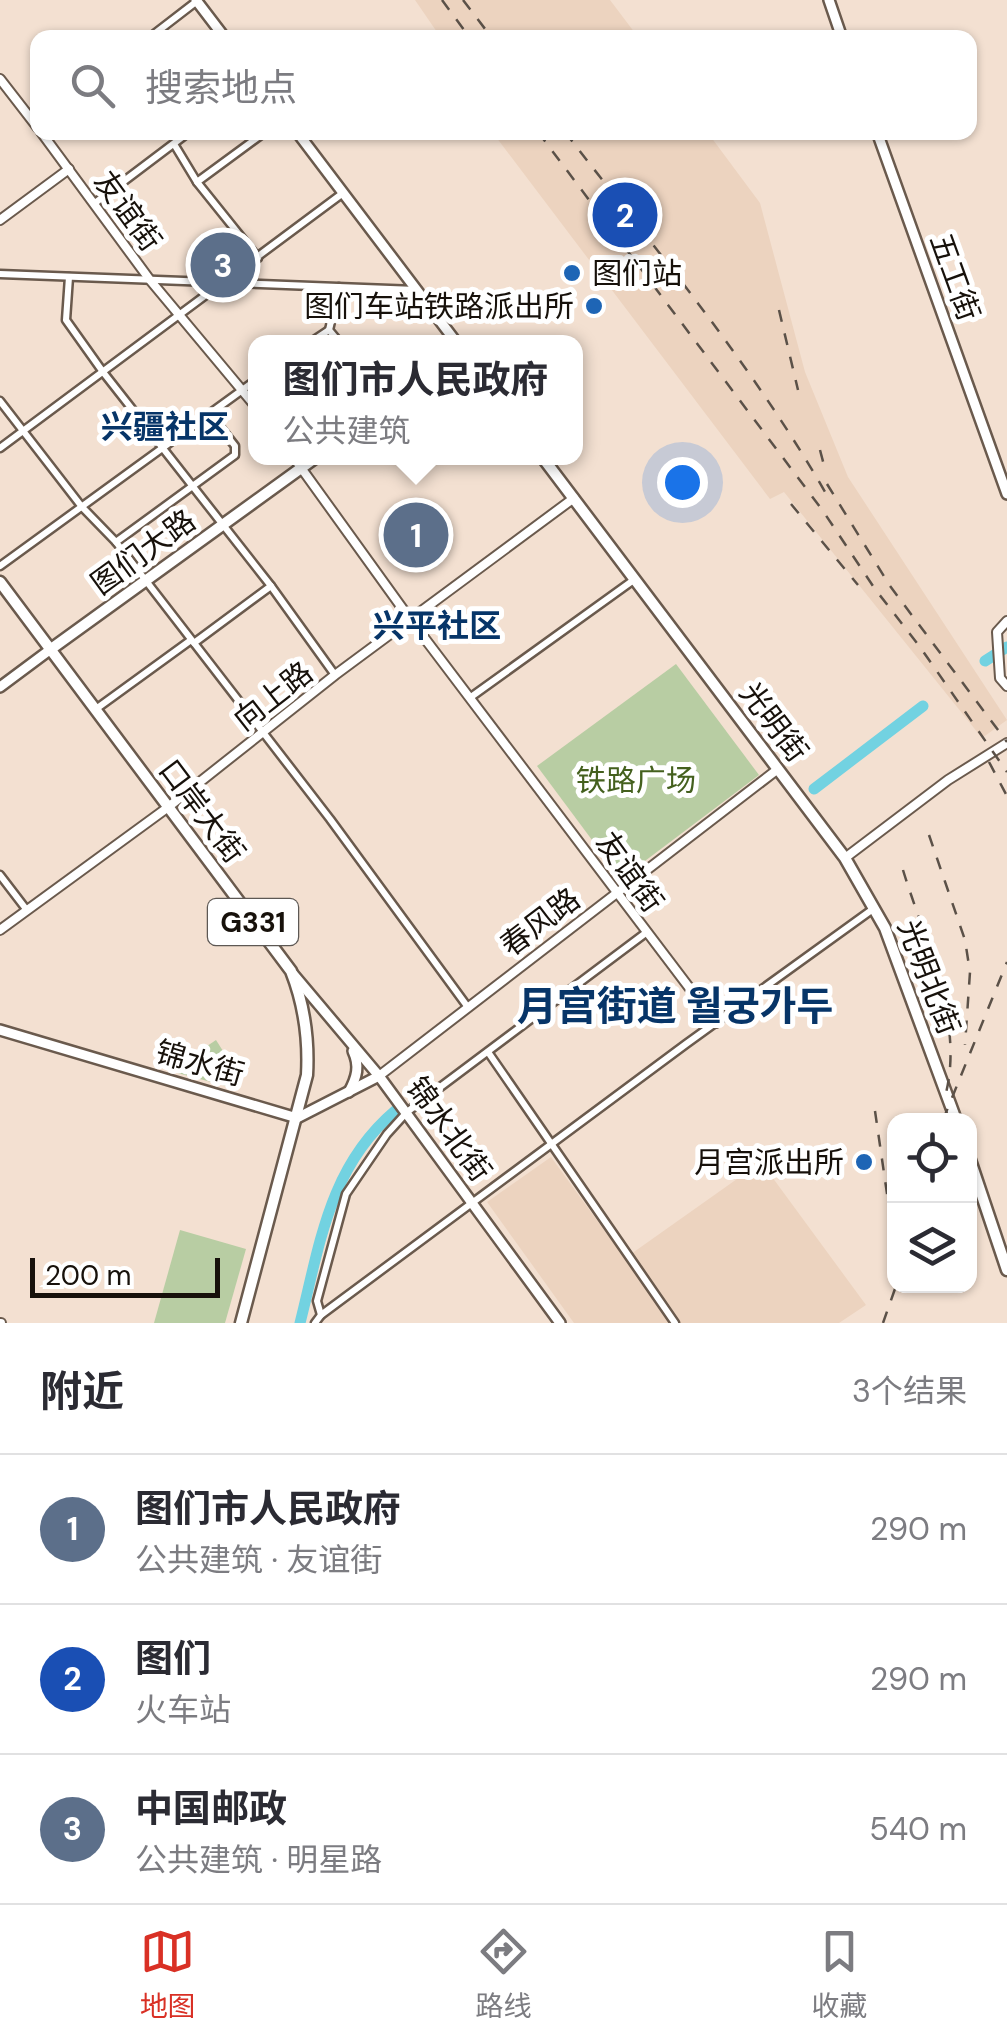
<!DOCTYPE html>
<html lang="zh">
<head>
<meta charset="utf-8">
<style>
  :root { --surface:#fff; --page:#f7f7f7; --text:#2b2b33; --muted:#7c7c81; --line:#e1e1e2; --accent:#d93025 }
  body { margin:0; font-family:"DM Sans","Noto Sans SC","Noto Sans KR",sans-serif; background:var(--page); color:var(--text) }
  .controls { position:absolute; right:30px; bottom:30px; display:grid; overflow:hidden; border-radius:20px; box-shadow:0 2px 8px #0004 }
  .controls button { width:90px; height:90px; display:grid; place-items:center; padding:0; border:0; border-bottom:2px solid var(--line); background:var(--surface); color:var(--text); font:50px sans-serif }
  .scale { position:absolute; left:30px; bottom:25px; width:190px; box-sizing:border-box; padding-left:10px; border:5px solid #17110b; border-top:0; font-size:28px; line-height:35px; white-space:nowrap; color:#17110b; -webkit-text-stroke:8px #fff; paint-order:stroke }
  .you { position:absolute; left:682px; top:482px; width:35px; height:35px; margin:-25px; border:8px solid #fff; border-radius:50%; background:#1a73e8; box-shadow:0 0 0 15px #1a73e833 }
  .badge { display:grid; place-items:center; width:65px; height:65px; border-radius:50%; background:var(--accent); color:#fff; font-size:32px; font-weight:700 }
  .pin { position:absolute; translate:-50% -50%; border:5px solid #fff; box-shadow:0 2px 10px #0006 }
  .popup { position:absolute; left:248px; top:335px; width:335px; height:130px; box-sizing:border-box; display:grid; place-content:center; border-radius:20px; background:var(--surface); filter:drop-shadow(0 2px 8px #0005); font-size:32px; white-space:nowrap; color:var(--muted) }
  .popup b { font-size:38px; color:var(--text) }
  .popup::after { content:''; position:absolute; left:50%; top:100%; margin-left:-20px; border:20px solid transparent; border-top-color:var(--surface) }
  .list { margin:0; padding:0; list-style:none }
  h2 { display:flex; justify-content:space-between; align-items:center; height:130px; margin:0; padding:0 40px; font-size:42px }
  h2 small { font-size:32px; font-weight:400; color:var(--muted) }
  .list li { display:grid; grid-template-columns:65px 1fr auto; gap:30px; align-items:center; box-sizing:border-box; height:150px; padding:0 40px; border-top:2px solid var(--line) }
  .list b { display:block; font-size:38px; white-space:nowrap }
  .list p { margin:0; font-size:32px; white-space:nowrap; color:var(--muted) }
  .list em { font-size:32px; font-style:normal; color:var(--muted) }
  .icon { flex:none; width:55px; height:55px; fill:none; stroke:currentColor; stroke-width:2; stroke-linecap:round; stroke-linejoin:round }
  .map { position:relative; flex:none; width:1007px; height:1323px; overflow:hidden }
  .search { position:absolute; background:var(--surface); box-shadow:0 2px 8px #0004; left:30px; right:30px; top:30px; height:110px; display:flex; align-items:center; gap:25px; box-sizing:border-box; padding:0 35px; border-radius:20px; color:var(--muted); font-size:38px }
  .sheet { height:580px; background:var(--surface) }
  nav { display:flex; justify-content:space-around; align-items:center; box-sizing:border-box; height:140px; border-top:2px solid var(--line); background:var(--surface); font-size:28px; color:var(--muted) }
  nav a { display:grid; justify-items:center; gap:5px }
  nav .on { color:var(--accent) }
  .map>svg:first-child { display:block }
  .built { fill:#ecd3bf }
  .green { fill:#b8cda3 }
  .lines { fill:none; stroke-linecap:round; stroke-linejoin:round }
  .river { stroke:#72d2e1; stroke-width:11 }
  .minor-casing { stroke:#6a5a4d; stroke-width:11 }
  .tertiary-casing { stroke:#6a5a4d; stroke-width:12 }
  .secondary-casing { stroke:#6a5a4d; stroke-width:14 }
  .primary-casing { stroke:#6a5a4d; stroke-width:15 }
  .trunk-casing { stroke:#6a5a4d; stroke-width:15 }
  .minor { stroke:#fff; stroke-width:6 }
  .tertiary { stroke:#fff; stroke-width:8 }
  .secondary { stroke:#fff; stroke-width:9 }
  .primary { stroke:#fff; stroke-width:10 }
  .trunk { stroke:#fff; stroke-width:10 }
  .rail { stroke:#5b5148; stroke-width:2.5; stroke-dasharray:12 12; stroke-linecap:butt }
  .poi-dot { fill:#1e65b5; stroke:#fff; stroke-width:4 }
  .labels { text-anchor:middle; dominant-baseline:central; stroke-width:10; stroke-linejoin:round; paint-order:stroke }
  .shield { fill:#fff; stroke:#5d5854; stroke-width:2.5 }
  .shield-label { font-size:28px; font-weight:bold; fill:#17110b }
  .street-label { font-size:30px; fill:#17110b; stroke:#fff }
  .poi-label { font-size:30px; fill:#17110b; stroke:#fff; text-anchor:end }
  .park-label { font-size:30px; fill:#44601e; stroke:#fff }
  .neighbourhood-label { font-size:32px; font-weight:bold; fill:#073568; stroke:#fff }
  .district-label { font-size:40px; font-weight:bold; fill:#073568; stroke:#fff }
</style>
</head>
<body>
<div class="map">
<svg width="1007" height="1323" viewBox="0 0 1007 1323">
  <rect width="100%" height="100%" fill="#f3e0d1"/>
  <g class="built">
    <path d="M415,0H610L638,37H437L439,35Z"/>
    <path d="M493,133H708L760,203L805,372L848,477L1007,720L982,738L784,492L770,499Z"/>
    <path d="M551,1157L631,1267L671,1323H574L487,1202Z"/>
    <path d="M761,1162L866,1305L839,1323H679L631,1254Z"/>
  </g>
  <g class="green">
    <path d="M676,664L759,775L621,879L537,766Z"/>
    <path d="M216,1040L230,1062L226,1086L170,1071Z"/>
    <path d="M180,1230L246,1249L225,1323H154Z"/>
  </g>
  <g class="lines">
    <g class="river">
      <path d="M985,661L1007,647"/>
      <path d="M814,789L923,706"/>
      <path d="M300,1323C320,1244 329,1167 395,1111"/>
    </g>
    <g class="minor-casing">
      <g id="minor">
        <path d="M149,38L197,1"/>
        <path d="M174,144L197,182L258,258"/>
        <path d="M197,182L265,132"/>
        <path d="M95,203L189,132"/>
        <path d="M0,274L416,290"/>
        <path d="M69,277L66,320L103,372L271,586L335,675"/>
        <path d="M311,342L329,330"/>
        <path d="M339,342L329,330L339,287"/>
        <path d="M0,401L82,507L116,542L330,819L467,1006"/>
        <path d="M0,448L343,193"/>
        <path d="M116,542L235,455V446L210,414"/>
        <path d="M0,566L256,380"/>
        <path d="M194,643L271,586"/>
        <path d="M471,697L635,579"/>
        <path d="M96,709L191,640"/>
        <path d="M0,875L26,909"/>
        <path d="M488,1052L675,1323"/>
        <path d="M321,1315L686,1044L873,909"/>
        <path d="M315,1323L321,1315L317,1301L346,1194L387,1134L407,1112L647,932"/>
      </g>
    </g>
    <g class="tertiary-casing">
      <g id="tertiary">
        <path d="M0,79L38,128"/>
        <path d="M41,132L150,280L256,407"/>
        <path d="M0,220L69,169"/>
        <path d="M294,458L410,619L716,1023"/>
        <path d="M1007,621L997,632L1000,678L1007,686"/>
        <path d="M845,858L948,780L1007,743"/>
        <path d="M0,930L167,808L335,675L574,498"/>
        <path d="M379,1076L778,769"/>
        <path d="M0,1323H1"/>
      </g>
    </g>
    <g class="secondary-casing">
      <g id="secondary">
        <path d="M196,0L225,38"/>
        <path d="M829,0L842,38"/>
        <path d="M297,132L456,342"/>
        <path d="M877,132L1007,494"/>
        <path d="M0,687L51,649"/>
        <path d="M293,974L379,1076L560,1323"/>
        <path d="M0,1030L297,1118L379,1076"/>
        <path d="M349,1092C357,1077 360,1066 353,1051"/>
      </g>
    </g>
    <g class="primary-casing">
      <g id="primary">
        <path d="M543,458L845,858L885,928L956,1120"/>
        <path d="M51,649L315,458"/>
        <path d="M970,1160L1007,1270"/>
      </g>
    </g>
    <g class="trunk-casing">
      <path id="trunk" d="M0,582L291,971C304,1004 309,1039 307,1075L241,1323"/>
    </g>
    <use href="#minor" class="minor"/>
    <use href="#tertiary" class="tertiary"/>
    <use href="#secondary" class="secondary"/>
    <use href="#primary" class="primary"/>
    <use href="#trunk" class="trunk"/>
    <g class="rail">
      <path d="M442,0L470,38"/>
      <path d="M463,0L492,38"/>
      <path d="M538,132L823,511L875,589L920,647L1007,772"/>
      <path d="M565,132C657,251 754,367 828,497"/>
      <path d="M779,310L798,390"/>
      <path d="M820,450L825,469"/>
      <path d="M827,484L890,586L1007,742"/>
      <path d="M791,504L858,585"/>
      <path d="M989,762L1007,796"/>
      <path d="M929,835L965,940L970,972L965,1045"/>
      <path d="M903,870C924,939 964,1020 946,1093"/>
      <path d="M875,1111L893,1235L891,1276"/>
      <path d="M943,1120L1007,962"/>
      <path d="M883,1323L896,1286"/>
    </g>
  </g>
  <g class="poi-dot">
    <circle cx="572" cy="273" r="10"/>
    <circle cx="594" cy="306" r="10"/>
    <circle cx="864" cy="1162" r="10"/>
  </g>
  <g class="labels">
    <rect class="shield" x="208" y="899" width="90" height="46" rx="8"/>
    <g class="shield-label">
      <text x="253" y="922">G331</text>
    </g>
    <g class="street-label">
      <text transform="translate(128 211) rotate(54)">友谊街</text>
      <text transform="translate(955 277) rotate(70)">五工街</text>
      <text transform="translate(143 552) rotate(-36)">图们大路</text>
      <text transform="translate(273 696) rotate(-38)">向上路</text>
      <text transform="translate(774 722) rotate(53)">光明街</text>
      <text transform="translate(202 811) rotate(53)">口岸大街</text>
      <text transform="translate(630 872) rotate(54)">友谊街</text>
      <text transform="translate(540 922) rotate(-37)">春风路</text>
      <text transform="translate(929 977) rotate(69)">光明北街</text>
      <text transform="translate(200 1063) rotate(16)">锦水街</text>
      <text transform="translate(449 1129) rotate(54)">锦水北街</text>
    </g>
    <g class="poi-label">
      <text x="592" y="273" text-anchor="start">图们站</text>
      <text x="574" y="306">图们车站铁路派出所</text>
      <text x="844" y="1162">月宫派出所</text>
    </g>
    <g class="park-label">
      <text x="636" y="780">铁路广场</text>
    </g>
    <g class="neighbourhood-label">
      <text x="165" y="427">兴疆社区</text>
      <text x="437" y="626">兴平社区</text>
    </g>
    <g class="district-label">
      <text x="675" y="1006">月宫街道 월궁가두</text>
    </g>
  </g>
</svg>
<div class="controls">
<button><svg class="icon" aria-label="locate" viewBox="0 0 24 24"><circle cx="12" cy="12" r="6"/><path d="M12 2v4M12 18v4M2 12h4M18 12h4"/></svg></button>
<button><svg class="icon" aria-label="layers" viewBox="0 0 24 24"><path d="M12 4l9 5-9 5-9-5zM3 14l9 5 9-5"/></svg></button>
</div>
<div class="scale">200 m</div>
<div class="you"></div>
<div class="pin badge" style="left:416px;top:535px;background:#5c6f8a">1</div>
<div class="popup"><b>图们市人民政府</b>公共建筑</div>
<div class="pin badge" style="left:625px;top:215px;background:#1a4fb4">2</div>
<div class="pin badge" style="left:223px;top:265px;background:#5c6f8a">3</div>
<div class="search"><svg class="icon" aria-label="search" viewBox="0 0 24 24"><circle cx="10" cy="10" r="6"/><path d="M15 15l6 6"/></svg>搜索地点</div>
</div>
<section class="sheet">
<h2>附近<small>3个结果</small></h2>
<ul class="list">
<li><span class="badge" style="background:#5c6f8a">1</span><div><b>图们市人民政府</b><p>公共建筑 · 友谊街</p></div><em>290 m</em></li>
<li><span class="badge" style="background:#1a4fb4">2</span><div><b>图们</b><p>火车站</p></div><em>290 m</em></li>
<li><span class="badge" style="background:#5c6f8a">3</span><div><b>中国邮政</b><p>公共建筑 · 明星路</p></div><em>540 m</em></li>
</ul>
</section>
<nav>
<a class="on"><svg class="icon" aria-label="map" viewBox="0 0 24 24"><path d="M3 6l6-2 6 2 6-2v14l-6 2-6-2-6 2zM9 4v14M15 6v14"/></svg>地图</a>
<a><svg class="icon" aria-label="directions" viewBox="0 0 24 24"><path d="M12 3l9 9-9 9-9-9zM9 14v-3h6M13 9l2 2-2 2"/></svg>路线</a>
<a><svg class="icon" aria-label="saved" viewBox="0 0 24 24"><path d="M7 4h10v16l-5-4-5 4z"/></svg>收藏</a>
</nav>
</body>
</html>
